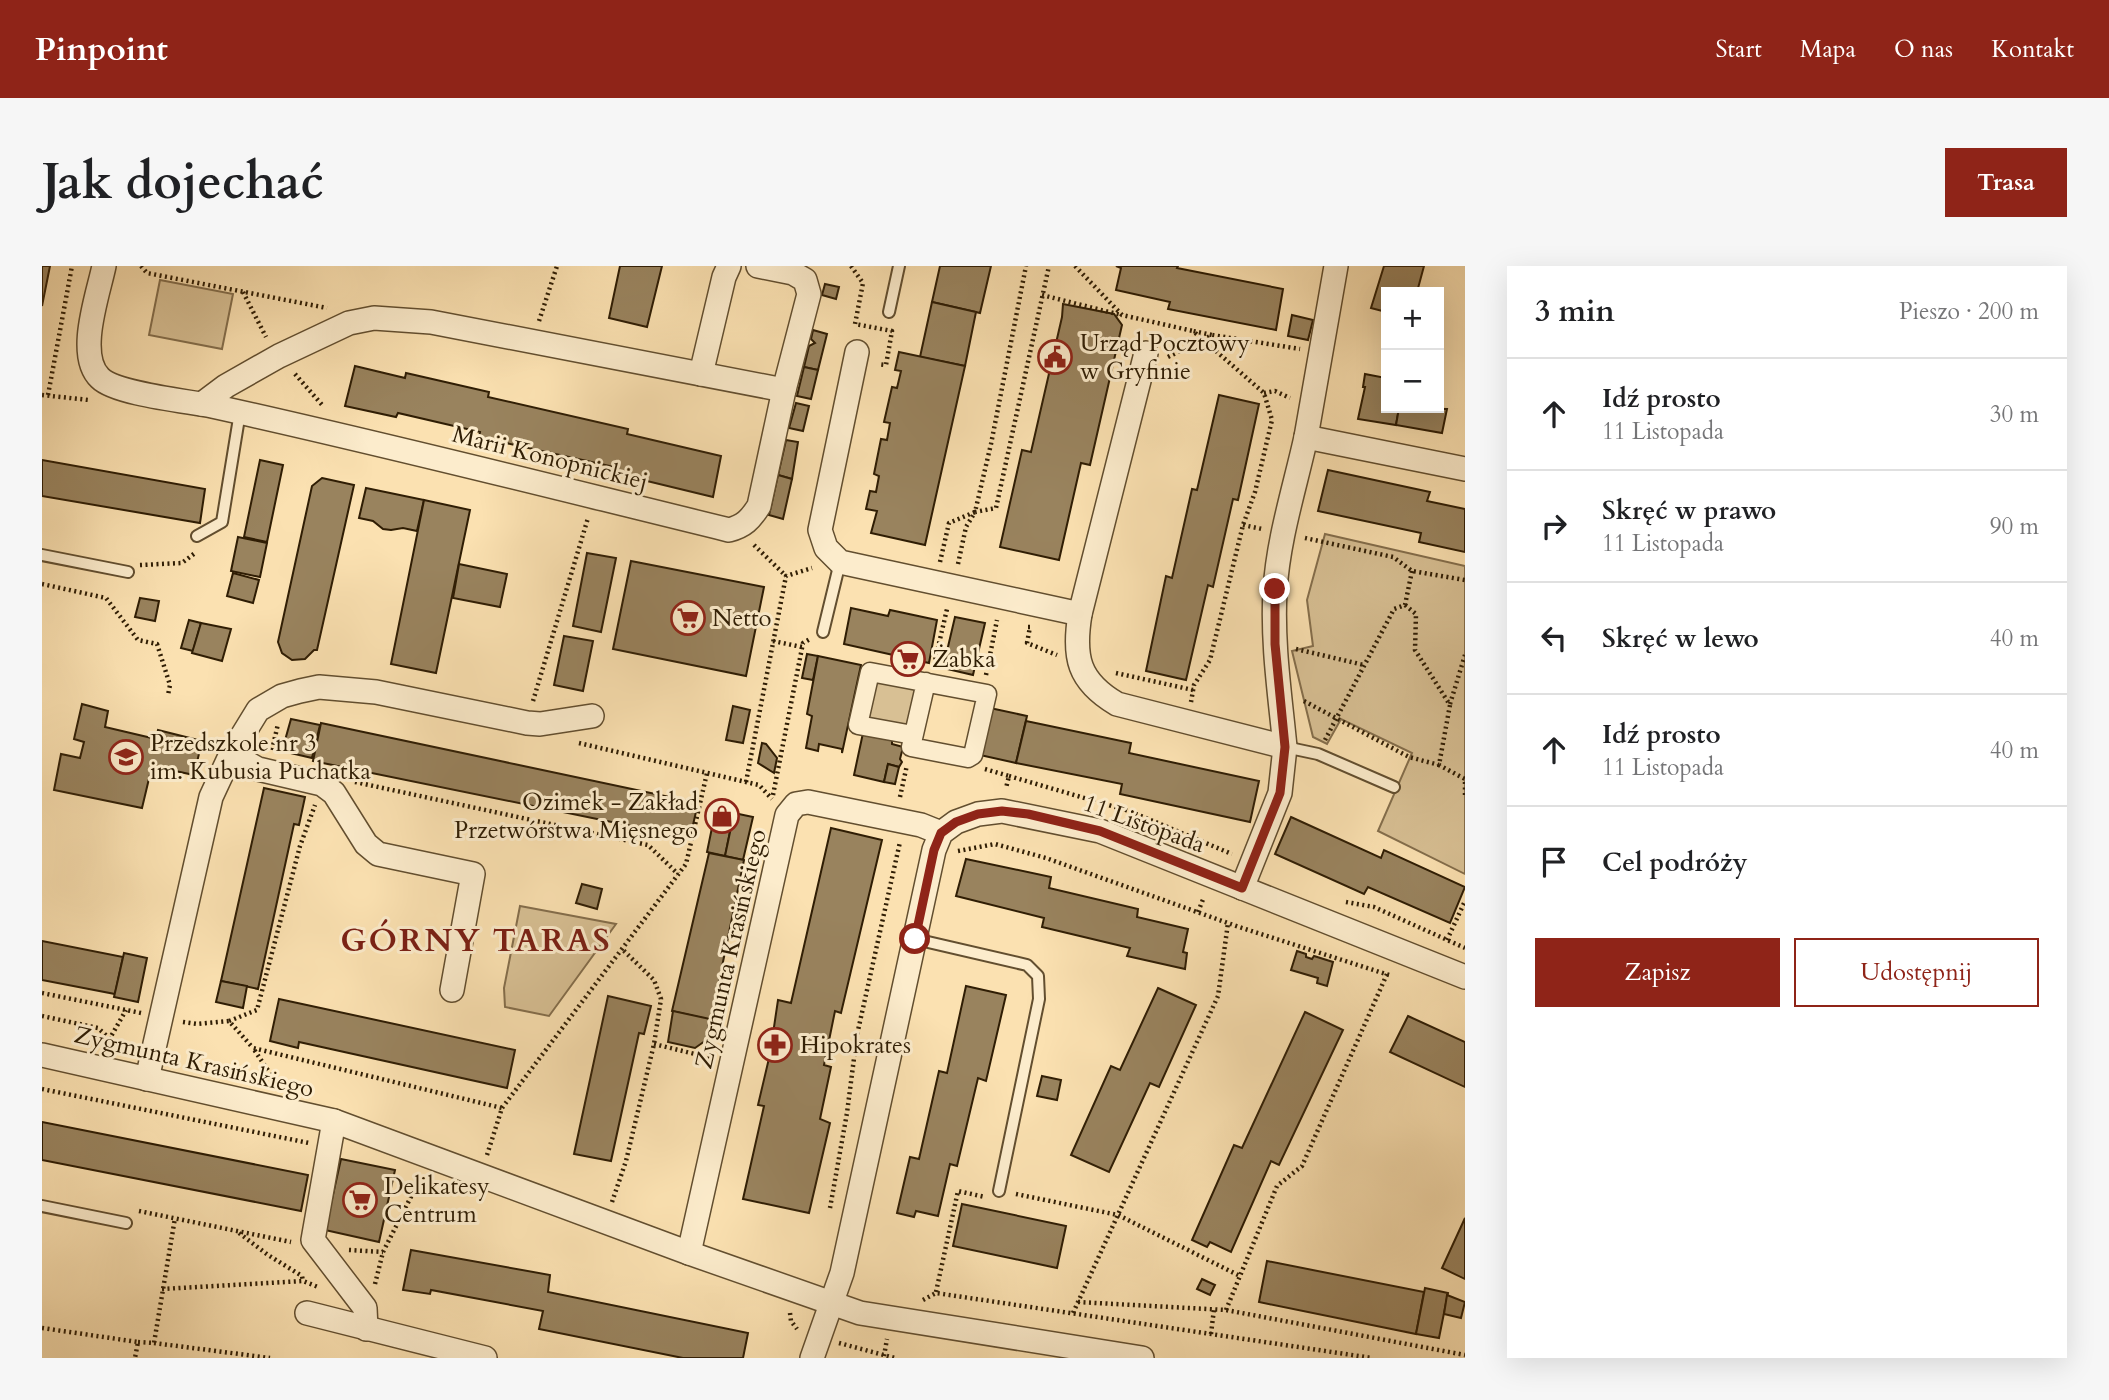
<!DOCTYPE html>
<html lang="pl">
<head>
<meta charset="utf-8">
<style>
  :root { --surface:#fff; --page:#f6f6f6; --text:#202124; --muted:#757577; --line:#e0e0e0; --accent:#8f2418 }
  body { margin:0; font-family:Cardo,serif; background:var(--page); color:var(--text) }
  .controls { position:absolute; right:21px; top:21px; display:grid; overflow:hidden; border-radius:0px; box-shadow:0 7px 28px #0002 }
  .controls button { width:63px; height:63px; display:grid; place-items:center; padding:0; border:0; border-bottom:2px solid var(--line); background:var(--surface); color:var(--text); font:35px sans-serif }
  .stop { position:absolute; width:21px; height:21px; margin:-16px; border:5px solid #8f2418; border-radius:50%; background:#fff }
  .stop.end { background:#8f2418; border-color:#fff; box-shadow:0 2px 7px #0008 }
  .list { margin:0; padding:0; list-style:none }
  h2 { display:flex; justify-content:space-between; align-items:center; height:91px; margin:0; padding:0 28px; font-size:30px }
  h2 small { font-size:23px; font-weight:400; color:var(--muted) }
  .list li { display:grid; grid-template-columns:46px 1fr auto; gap:21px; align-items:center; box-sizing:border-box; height:112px; padding:0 28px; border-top:2px solid var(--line) }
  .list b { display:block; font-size:26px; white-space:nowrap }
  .list p { margin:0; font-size:23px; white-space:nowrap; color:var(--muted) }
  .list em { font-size:23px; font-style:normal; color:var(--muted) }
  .actions { display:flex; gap:14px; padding:21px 28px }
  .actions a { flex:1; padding:16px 0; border:2px solid var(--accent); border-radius:0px; text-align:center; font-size:24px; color:var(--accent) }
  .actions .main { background:var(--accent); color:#fff }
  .icon { flex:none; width:38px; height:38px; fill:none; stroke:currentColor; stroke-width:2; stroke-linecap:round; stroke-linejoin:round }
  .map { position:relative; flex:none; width:1423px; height:1092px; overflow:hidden; border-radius:0px }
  header { display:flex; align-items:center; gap:42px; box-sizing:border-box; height:98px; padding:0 35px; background:var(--accent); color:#fff }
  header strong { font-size:33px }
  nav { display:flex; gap:38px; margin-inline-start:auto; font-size:24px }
  .intro { display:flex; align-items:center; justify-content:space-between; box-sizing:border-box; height:168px; padding:0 42px }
  h1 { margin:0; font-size:49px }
  .button { padding:18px 32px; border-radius:0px; background:var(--accent); color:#fff; font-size:24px; font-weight:700 }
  main { display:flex; gap:42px; padding:0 42px }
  aside { flex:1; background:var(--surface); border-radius:0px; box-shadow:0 7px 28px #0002 }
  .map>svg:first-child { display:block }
  .green { fill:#d8c094; stroke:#846e4c; stroke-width:2 }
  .building { fill:#99835e; stroke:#2f1d04; stroke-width:2 }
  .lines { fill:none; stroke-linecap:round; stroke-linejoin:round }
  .service-casing { stroke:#624e2f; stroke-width:14 }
  .pedestrian-casing { stroke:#624e2f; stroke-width:21 }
  .minor-casing { stroke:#624e2f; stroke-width:26 }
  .path { stroke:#2f1d04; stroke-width:4.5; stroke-dasharray:2 3.5; stroke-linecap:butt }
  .service { stroke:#fceccc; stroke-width:10 }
  .pedestrian { stroke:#fceccc; stroke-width:18 }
  .minor { stroke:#fceccc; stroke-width:23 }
  .route { stroke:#8f2418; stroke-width:9 }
  .labels { text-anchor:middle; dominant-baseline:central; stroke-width:6; stroke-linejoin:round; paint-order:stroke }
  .poi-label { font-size:24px; fill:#2f1d04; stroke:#fceccc; text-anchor:start }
  .street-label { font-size:24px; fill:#2f1d04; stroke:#fceccc }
  .district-label { font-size:32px; font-weight:bold; letter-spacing:2px; fill:#7a1f14; stroke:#fceccc }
</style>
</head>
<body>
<header>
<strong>Pinpoint</strong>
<nav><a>Start</a><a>Mapa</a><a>O nas</a><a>Kontakt</a></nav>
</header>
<div class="intro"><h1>Jak dojechać</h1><a class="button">Trasa</a></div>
<main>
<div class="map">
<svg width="1423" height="1092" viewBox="0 0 1423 1092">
  <rect width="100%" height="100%" fill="#fbe1b1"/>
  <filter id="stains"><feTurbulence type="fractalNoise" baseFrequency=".00286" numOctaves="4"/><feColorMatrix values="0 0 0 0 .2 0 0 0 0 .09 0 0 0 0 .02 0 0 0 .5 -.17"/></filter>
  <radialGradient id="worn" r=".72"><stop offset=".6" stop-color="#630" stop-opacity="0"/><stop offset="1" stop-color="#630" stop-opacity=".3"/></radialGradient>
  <g class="green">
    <path d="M118,14L191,28L180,83L107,69Z"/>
    <path d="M1283,268L1423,300V608L1336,565L1370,487L1299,453L1285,478L1271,471L1250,385L1271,380L1265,334Z"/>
    <path d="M830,411L878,420L868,464L822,455Z"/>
    <path d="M478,640L574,658L507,750L463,741L462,722Z"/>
  </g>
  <g class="building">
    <path d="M0,0H8L0,40Z"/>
    <path d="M578,0H620L605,61L567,52Z"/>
    <path d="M898,0H949L938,47L890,36Z"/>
    <path d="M1136,0L1135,2L1241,23L1234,64L1126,43L1128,36L1074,24L1079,2L1074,0Z"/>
    <path d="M1342,0H1382L1375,26H1344V46L1329,42Z"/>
    <path d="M783,18L797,21L794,33L780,29Z"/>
    <path d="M890,36L934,46L923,100L878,91Z"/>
    <path d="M1021,38L1072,48L1080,59L1048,199L1039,197L1017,294L958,281L980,184L989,186L1020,51Z"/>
    <path d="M1250,49L1271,54L1266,74L1246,70Z"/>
    <path d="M771,64L785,68L776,104L762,101L767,80L773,77L769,73Z"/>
    <path d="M857,86L923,100L883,279L829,267L835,245L824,243L828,225L834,226L837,210L832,208L839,173L845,174L848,157L842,156L850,121L855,122L859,105L853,104Z"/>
    <path d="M313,100L363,112L364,107L447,126L446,131L586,163L585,168L679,190L671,231L576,208L577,202L437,171L438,166L356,147L354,151L303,140Z"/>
    <path d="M762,101L776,104L769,133L755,130Z"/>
    <path d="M1323,108L1344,112V142H1357L1354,159L1316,153L1323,121H1321Z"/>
    <path d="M1177,129L1217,138L1196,234L1191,233L1171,321L1166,319L1144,414L1104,405L1124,310L1130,312L1150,223L1155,224Z"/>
    <path d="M754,137L767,140L761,165L747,162Z"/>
    <path d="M1357,142L1405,143L1400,167L1354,159Z"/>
    <path d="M744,174L756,176L750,213L736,209Z"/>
    <path d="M0,194L163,223L158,257L0,230Z"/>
    <path d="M218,194L241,199L225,276L202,271Z"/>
    <path d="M1286,204L1388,226L1385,235L1423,243V286L1377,276L1379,267L1276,245Z"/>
    <path d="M736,209L750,213L741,253L727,249Z"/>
    <path d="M280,212L312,219L275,384H272L263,393L250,394L240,387L236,376L270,220Z"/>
    <path d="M324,222L382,234L375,265L361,262L349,264L341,263L331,255L317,252Z"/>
    <path d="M382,234L428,244L394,407L349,398Z"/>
    <path d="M196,271L225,277L218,311L189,305Z"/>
    <path d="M545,287L574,292L559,366L531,360Z"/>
    <path d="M589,295L722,321L704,410L571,383Z"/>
    <path d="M417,298L465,308L458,341L411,332Z"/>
    <path d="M191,307L217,314L211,337L185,330Z"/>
    <path d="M98,332L117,335L113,355L93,351Z"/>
    <path d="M809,342L846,350L848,344L895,354L887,397L802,378Z"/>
    <path d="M913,351L943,357L931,409L901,402Z"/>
    <path d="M147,354L159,357L151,385L139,382Z"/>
    <path d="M159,357L189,363L180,395L150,387Z"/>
    <path d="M522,370L551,375L541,425L512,419Z"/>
    <path d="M765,388L776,390L771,414L760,412Z"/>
    <path d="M776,390L819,399L800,487V483L777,478L776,485L764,482L770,450L765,448Z"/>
    <path d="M40,438L66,445L63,461L114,473L116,464L160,475L152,509L110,500L100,542L12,524L19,488L38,492L42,476L32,473Z"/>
    <path d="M691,440L708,444L701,477L684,474Z"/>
    <path d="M948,442L985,450L974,497L938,489Z"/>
    <path d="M249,453L278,459L270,492L240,485Z"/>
    <path d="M984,455L1089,477L1087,487L1217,515L1208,556L1078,528L1080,518L974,497Z"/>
    <path d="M279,457L656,537L648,572L271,495Z"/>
    <path d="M821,467L850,473V478L861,481L858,493L860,496L857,501L846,498L842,516L812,509Z"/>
    <path d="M720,477L724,478L735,492L732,507L716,497Z"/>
    <path d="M846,498L857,501L853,518L842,516Z"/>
    <path d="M222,522L263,531L257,559L252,558L216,723L179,715Z"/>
    <path d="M673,547L691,551L683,590L665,586Z"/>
    <path d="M692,547L711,551L701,594L683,590Z"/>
    <path d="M1249,551L1339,592L1342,584L1423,621L1408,657L1326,621L1322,628L1233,588Z"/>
    <path d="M789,562L840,574L799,747L793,745L782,799L789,801L778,853L788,857L767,947L701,933L722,840L716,839L728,788L736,734L749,737Z"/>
    <path d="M667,587L702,594L669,754L630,745Z"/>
    <path d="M924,593L1009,611L1007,622L1096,643L1095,651L1146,663L1141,686L1145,687L1143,703L1085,690L1088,682L1000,661L1002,652L914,630Z"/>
    <path d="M540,618L560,623L555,643L534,637Z"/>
    <path d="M0,675L81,691L73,728L0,714Z"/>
    <path d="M1255,685L1264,688V691L1270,693L1272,690L1291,696L1285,720L1275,717L1276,712L1249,704Z"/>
    <path d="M82,687L105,692L96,736L72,731Z"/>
    <path d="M179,715L205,720L201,742L174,736Z"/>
    <path d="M924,720L964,729L944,815L936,812L915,900L908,898L896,950L874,945L872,951L855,947L868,891L877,893L897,805L905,807Z"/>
    <path d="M1116,722L1154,739L1117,821L1108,817L1067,906L1029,889L1069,800L1078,804Z"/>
    <path d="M566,730L609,740L602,768L597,767L569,895L532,888Z"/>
    <path d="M237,733L473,784L465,822L257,776L256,782L228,775Z"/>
    <path d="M631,745L668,753L663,775L653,782L626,776Z"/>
    <path d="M1263,746L1301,764L1237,899L1229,895L1189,986L1168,976L1165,981L1150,974L1192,879L1200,882Z"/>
    <path d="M1366,750L1423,776V821L1348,786Z"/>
    <path d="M1000,810L1019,814L1015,834L995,830Z"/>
    <path d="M0,856L266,909L259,945L0,894Z"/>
    <path d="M299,893L353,904L337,976L283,964Z"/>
    <path d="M920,938L1024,960L1015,1002L911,980Z"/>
    <path d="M1423,952V1013L1400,1002Z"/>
    <path d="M369,984L508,1009L506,1026L706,1067L701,1092H641L497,1063L501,1045L389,1024L388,1028L361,1024Z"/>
    <path d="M1225,995L1382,1026L1374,1068L1217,1036Z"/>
    <path d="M1160,1013L1173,1019L1168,1029L1155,1023Z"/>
    <path d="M1383,1022L1406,1027L1397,1072L1374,1068Z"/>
    <path d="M1405,1029L1423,1036L1419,1052L1402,1048Z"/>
  </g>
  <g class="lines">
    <g class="service-casing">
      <g id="service">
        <path d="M847,46L857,0"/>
        <path d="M155,270L180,256L198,146"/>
        <path d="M0,289L86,306"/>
        <path d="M781,366L798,296"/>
        <path d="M1243,481L1276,488L1352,521"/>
        <path d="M873,673L985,699L996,710L997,733L957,925"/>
        <path d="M0,940L84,957"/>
      </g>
    </g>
    <g class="pedestrian-casing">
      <path id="pedestrian" d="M871,469L816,459L828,406L945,428L931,489L926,492L869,481L884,416"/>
    </g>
    <g class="minor-casing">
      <g id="minor">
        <path d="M62,0C56,29 34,89 58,112C74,128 145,135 170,140C343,178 515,222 687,264C702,260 708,254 717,240L742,124L767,28L763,14L751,7L716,0"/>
        <path d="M815,86L778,264L784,282L798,296L1038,348"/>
        <path d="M1104,87L1038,348C1031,391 1036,415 1075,438L1243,481L1238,527L1200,622"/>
        <path d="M659,108L682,11L687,0"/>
        <path d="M160,138L184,120L237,90L307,57L332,52L389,56L742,124"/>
        <path d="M1264,171L1294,0"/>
        <path d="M1243,481C1238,429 1230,377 1233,325C1236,273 1253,221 1264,171L1423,203"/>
        <path d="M189,488L216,503L280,518L292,527L324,578L336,588L431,608L410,724"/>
        <path d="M0,789L292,855L647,987L818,1047L1100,1092"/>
        <path d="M105,813L169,531L189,488L216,444L240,430L258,425L277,421L334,426L485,457L498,458L550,450"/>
        <path d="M292,855L271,974L323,1042L324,1063"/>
        <path d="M647,987L745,549L754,538L766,536L879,559L899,567"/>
        <path d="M265,1047L443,1092"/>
        <path d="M770,1092L800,1007L892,584L899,567L914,556L936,548L960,545L1058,565L1423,711"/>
      </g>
    </g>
    <g class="path">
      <path d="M99,0L105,7L285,42"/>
      <path d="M809,0L821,17L813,58L850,65L844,99L836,98"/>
      <path d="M1033,0L1080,49L1151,65"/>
      <path d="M201,26L224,71"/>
      <path d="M1000,29L1079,49"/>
      <path d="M497,55L515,0"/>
      <path d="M1126,91L1170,69L1258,83"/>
      <path d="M253,108L282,141"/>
      <path d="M1222,127L1233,125L1248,132"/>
      <path d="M0,129L47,134"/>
      <path d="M6,129L30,0"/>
      <path d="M1201,259L1220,263"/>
      <path d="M1263,272L1351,291L1370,305L1423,314"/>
      <path d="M712,279L744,310"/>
      <path d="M898,296L907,257L933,246L949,178L984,0"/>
      <path d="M916,298L924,261L933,246L954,242L1007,0"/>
      <path d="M98,299L140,297L153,287"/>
      <path d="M0,318L64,332L96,374L115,378L128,419L126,429"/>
      <path d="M1363,339L1374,348L1373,384L1408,439L1397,499L1423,513V529"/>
      <path d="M986,361H988L985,377L1015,389"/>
      <path d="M731,375L760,381"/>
      <path d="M1254,383L1322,399"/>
      <path d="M892,399L905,343"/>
      <path d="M1074,407L1151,424"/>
      <path d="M944,409L955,354"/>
      <path d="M491,435L546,252"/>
      <path d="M1262,435L1367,491L1397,499"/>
      <path d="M1149,436L1152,419L1168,394L1201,259L1213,226L1230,154L1222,127L1151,65L1170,69"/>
      <path d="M1408,438L1423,389"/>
      <path d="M1283,474L1352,343L1363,339L1370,305"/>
      <path d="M537,477L717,519L730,533"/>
      <path d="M230,484L236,458"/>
      <path d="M943,503L967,510L964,522"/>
      <path d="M967,510L1087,545L1190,588"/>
      <path d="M313,516L606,579L636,608"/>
      <path d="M704,516L744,310L770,302"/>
      <path d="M731,529L761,377L768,373"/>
      <path d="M858,531L865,499"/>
      <path d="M916,585L953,578L1004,592L1197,661L1347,709"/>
      <path d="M1304,636L1332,641L1423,682"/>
      <path d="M1156,646L1162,631"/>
      <path d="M1405,674L1423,635"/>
      <path d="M0,727L99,747"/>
      <path d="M0,750L56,762L78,782"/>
      <path d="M187,755L215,744L258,580L273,539"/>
      <path d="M141,756L155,758L187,755L211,782"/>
      <path d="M67,774L84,744"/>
      <path d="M612,778L669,792"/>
      <path d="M235,818L211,782L460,842"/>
      <path d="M0,823L267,877"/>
      <path d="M445,889L460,842L644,598L665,507"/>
      <path d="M974,928L1076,949L1198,1010"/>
      <path d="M570,936L584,895L612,778L619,733L612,714L580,683"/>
      <path d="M788,942L805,847L815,769L858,576"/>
      <path d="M97,945L249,976"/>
      <path d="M197,967L226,989L260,1010L261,1015"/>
      <path d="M307,984L341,986"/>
      <path d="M333,1018L341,986L379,911"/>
      <path d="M120,1023L261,1015L276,1021"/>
      <path d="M894,1026L916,925L943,931"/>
      <path d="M881,1034L894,1027L1330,1092"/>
      <path d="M1036,1036L1184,1044L1423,1089"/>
      <path d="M1184,1044L1235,920L1260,900L1345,708"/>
      <path d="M748,1047L749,1055L755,1063"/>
      <path d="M1031,1047L1176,730L1186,657"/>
      <path d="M0,1062L96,1076L93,1092"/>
      <path d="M1169,1068L1172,1043"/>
      <path d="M96,1076L112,1077L133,952"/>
      <path d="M112,1077L228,1092"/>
      <path d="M797,1077L853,1092"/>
      <path d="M842,1090L845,1073"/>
    </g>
    <use href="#service" class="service"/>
    <use href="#pedestrian" class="pedestrian"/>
    <use href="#minor" class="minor"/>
  </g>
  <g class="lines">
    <path class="route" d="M873,673L892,584L899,567L914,556L936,548L960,545L986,548L1058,565L1200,622L1238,527L1243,481L1233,378V323"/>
  </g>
  <defs>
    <g id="civic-ring" transform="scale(1.75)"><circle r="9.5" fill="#fceccc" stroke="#8f2418" stroke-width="1.5"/><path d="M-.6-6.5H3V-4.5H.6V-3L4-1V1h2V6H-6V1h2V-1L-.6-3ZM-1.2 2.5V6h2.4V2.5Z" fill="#8f2418"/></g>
    <g id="supermarket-ring" transform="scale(1.75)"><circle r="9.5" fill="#fceccc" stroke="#8f2418" stroke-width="1.5"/><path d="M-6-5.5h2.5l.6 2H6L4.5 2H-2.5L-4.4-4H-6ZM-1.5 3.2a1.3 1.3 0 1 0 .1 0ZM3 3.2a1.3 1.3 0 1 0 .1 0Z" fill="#8f2418"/></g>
    <g id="school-ring" transform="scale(1.75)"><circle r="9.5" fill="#fceccc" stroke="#8f2418" stroke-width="1.5"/><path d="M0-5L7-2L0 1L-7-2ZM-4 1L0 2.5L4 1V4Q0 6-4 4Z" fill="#8f2418"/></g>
    <g id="shop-ring" transform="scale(1.75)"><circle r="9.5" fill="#fceccc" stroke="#8f2418" stroke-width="1.5"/><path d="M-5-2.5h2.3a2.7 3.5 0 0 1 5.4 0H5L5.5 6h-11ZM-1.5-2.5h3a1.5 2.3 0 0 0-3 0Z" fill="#8f2418"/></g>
    <g id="pharmacy-ring" transform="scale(1.75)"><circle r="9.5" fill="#fceccc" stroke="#8f2418" stroke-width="1.5"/><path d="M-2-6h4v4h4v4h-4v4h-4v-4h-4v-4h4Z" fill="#8f2418"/></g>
  </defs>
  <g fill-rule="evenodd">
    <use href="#civic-ring" x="1013" y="91"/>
    <use href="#supermarket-ring" x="646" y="352"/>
    <use href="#supermarket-ring" x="866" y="393"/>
    <use href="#school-ring" x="84" y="491"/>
    <use href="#shop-ring" x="680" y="550"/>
    <use href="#pharmacy-ring" x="733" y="779"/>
    <use href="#supermarket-ring" x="318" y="934"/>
  </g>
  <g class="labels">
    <g class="poi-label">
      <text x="1038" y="77">Urząd Pocztowy<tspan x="1038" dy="28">w Gryfinie</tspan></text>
      <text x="670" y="352">Netto</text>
      <text x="890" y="393">Żabka</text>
      <text x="108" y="477">Przedszkole nr 3<tspan x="108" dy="28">im. Kubusia Puchatka</tspan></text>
      <text x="656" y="536" text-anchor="end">Ozimek - Zakład<tspan x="656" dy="28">Przetwórstwa Mięsnego</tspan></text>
      <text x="758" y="779">Hipokrates</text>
      <text x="342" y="920">Delikatesy<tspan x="342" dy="28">Centrum</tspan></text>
    </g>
    <g class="street-label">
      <text transform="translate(508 192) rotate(14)">Marii Konopnickiej</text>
      <text transform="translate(1102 558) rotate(20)">11 Listopada</text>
      <text transform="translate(689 683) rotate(-77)">Zygmunta Krasińskiego</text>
      <text transform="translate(152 796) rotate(13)">Zygmunta Krasińskiego</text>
    </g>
    <g class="district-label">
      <text x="434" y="675">GÓRNY TARAS</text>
    </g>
  </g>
  <rect width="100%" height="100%" filter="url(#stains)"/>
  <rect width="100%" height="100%" fill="url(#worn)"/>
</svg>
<div class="controls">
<button>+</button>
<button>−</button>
</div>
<div class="stop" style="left:873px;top:673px"></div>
<div class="stop end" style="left:1233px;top:323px"></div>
</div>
<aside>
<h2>3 min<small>Pieszo · 200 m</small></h2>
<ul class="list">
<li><svg class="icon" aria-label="ahead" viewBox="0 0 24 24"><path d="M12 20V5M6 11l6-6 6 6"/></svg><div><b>Idź prosto</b><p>11 Listopada</p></div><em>30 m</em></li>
<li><svg class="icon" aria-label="right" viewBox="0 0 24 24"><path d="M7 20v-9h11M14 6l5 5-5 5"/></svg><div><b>Skręć w prawo</b><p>11 Listopada</p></div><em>90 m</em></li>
<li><svg class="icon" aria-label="left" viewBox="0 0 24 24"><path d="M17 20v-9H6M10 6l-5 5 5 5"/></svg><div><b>Skręć w lewo</b></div><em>40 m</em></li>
<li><svg class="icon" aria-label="ahead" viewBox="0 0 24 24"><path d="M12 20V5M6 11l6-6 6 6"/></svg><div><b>Idź prosto</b><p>11 Listopada</p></div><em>40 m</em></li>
<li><svg class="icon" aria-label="arrive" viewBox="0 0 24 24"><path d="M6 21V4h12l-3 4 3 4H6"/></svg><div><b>Cel podróży</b></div></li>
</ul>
<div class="actions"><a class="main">Zapisz</a><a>Udostępnij</a></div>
</aside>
</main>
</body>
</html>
